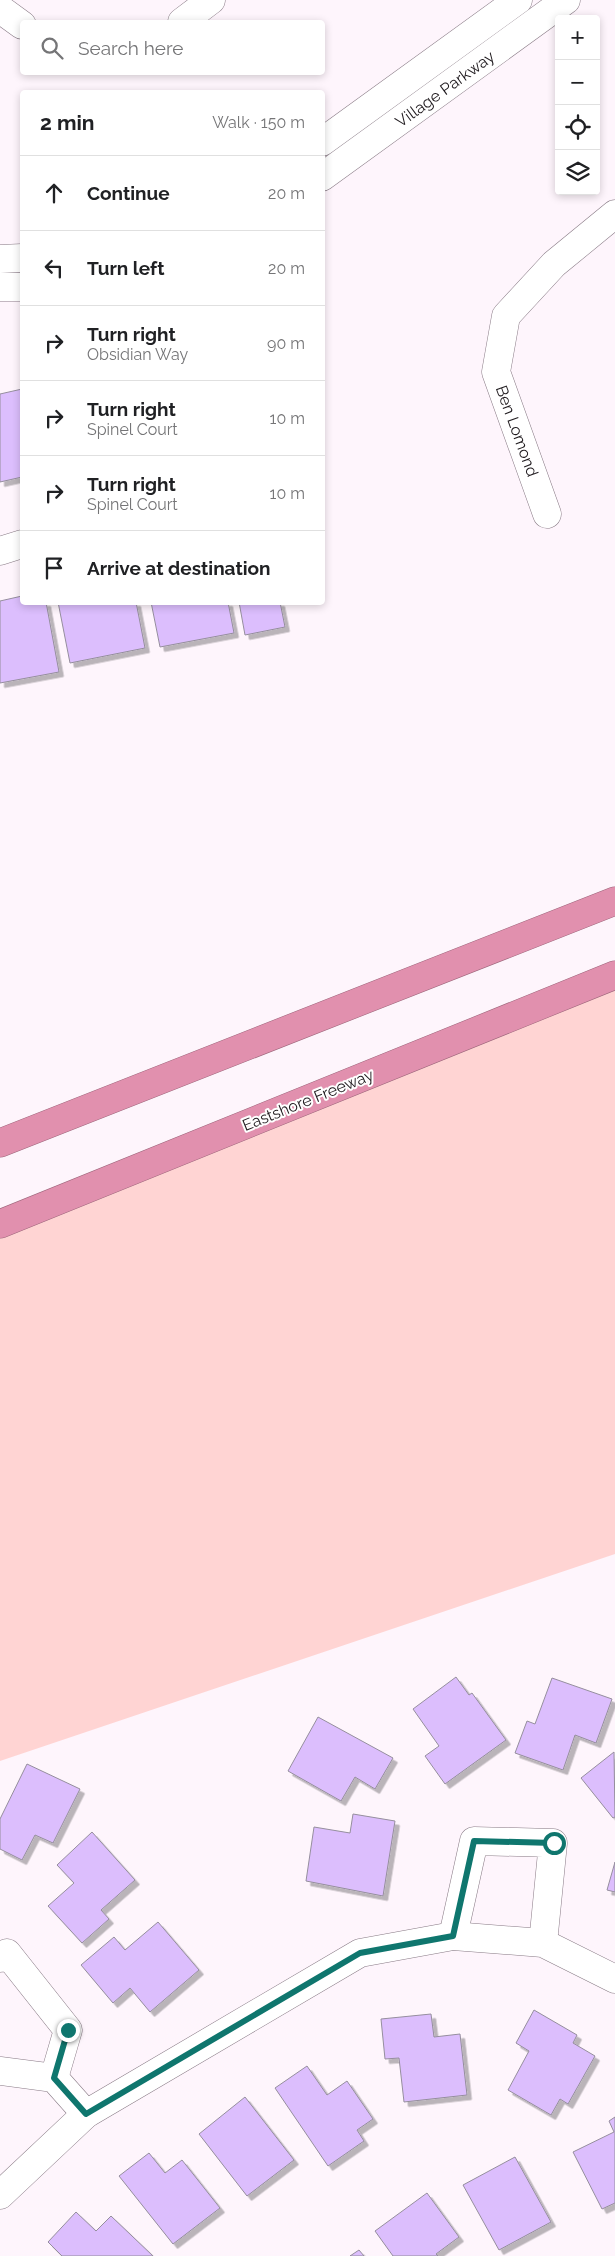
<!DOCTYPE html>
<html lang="en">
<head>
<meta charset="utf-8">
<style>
  :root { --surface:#fff; --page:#f2f2f2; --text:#202124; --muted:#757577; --line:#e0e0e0 }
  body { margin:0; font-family:Raleway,sans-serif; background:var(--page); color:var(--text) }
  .controls { position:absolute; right:15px; top:15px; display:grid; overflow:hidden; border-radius:5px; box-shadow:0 2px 8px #0003 }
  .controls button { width:45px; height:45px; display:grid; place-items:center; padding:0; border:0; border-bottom:1px solid var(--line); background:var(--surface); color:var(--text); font:25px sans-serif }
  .stop { position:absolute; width:15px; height:15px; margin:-11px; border:4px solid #0f766e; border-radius:50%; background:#fff }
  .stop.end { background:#0f766e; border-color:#fff; box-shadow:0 1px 5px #0008 }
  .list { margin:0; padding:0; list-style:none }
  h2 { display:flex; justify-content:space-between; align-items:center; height:65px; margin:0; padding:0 20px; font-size:21px }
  h2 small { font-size:16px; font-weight:400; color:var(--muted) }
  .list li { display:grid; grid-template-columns:32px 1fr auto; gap:15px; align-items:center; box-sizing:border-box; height:75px; padding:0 20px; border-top:1px solid var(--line) }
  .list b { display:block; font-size:19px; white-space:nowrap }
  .list p { margin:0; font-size:16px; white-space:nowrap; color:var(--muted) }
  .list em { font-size:16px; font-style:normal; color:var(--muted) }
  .icon { flex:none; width:28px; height:28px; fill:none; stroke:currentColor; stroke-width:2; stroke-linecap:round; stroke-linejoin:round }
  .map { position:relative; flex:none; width:615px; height:2256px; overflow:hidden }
  .search { position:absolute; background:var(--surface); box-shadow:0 2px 8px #0003; left:20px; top:20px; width:305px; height:55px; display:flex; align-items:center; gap:12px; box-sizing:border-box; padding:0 18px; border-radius:5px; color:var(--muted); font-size:19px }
  .panel { position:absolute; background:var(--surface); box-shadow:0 2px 8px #0003; left:20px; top:90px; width:305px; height:515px; border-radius:5px }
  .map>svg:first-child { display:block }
  .green { fill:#ffd4d3 }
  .building { fill:#dcbefd; stroke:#958e9d; filter:url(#shadow) }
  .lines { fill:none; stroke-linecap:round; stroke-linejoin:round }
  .minor-casing { stroke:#887a85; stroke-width:29 }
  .tertiary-casing { stroke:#887a85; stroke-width:29 }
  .motorway-casing { stroke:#9d667b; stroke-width:29 }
  .minor { stroke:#fff; stroke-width:28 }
  .tertiary { stroke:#fff; stroke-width:28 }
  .motorway { stroke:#e190ae; stroke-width:28 }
  .route { stroke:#0f766e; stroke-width:6 }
  .labels { text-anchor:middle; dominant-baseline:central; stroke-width:4; stroke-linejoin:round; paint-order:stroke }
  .street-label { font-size:16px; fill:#1e191d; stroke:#fff }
</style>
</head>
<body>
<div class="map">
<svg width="615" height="2256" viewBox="0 0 615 2256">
  <defs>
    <filter id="shadow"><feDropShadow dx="4.5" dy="4.5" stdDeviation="0" flood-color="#0004"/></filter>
  </defs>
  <rect width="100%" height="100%" fill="#fef5fc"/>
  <path class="green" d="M615,975V1554L0,1761V1224Z"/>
  <g class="building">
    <path d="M22,389V477L0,482V394Z"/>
    <path d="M22,596V602H46L59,672L0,683V601Z"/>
    <path d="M58,602H136L145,648L70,663Z"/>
    <path d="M151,602H228L234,633L160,647Z"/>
    <path d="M239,602H280L285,627L245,635Z"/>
    <path d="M456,1677L469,1695L472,1693L506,1740L445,1784L425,1756L439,1746L413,1709Z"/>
    <path d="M552,1678L612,1699L596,1743L575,1735L563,1770L515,1753L527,1721L535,1724Z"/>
    <path d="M318,1717L393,1758L375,1789L355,1777L341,1801L288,1771Z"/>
    <path d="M614,1752L615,1817L613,1818L581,1778Z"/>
    <path d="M27,1764L80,1789L53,1843L35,1835L22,1860L0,1849V1819Z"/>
    <path d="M353,1814L395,1821L383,1896L306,1881L314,1827L350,1833Z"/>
    <path d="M92,1832L135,1880L101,1910L109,1919L82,1943L48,1906L74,1883L57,1865Z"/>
    <path d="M615,1862V1892L607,1890Z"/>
    <path d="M158,1922L199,1970L150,2012L130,1988L113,2003L81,1965L114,1937L125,1950Z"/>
    <path d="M534,2010L577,2035L573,2043L595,2056L568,2104L560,2099L551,2115L508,2090L529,2051L516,2043Z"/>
    <path d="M431,2014L434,2037L460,2034L467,2095L404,2102L399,2058L385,2059L381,2019Z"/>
    <path d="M307,2066L327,2095L347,2081L373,2119L357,2130L364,2141L328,2166L275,2088Z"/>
    <path d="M245,2097L294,2160L247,2196L199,2134Z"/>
    <path d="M615,2117V2203L602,2209L573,2152L614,2132L609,2121Z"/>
    <path d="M149,2153L165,2173L182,2160L220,2208L173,2244L119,2176Z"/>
    <path d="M515,2157L551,2222L499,2250L463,2185Z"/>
    <path d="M427,2193L459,2237L436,2254L438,2256H393L375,2231Z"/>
    <path d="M76,2212L96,2231L111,2216L153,2256H62L48,2242Z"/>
    <path d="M359,2250L364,2256H350Z"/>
  </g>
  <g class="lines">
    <g class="minor-casing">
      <g id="minor">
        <path d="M0,9L22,25"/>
        <path d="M182,22L211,0"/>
        <path d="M547,514L496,372L506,316L554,264L615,214"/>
        <path d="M0,551L22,544"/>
        <path d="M453,1936L474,1841L553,1843L543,1943"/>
        <path d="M0,1958L7,1953L68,2030L54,2078"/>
        <path d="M0,2071L54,2078L86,2114"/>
        <path d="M0,2195L86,2114L360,1953L453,1936L543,1943L615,1979"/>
      </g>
    </g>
    <g class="tertiary-casing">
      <g id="tertiary">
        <path d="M322,142L518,0"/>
        <path d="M322,177L566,0"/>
        <path d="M0,259L22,258"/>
        <path d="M0,287H22"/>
      </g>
    </g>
    <g class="motorway-casing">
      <g id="motorway">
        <path d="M0,1143L615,901"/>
        <path d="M0,1224L615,975"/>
      </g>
    </g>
    <use href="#minor" class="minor"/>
    <use href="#tertiary" class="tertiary"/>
    <use href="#motorway" class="motorway"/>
  </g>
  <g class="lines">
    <path class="route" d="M68,2030L54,2078L86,2114L360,1953L453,1936L474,1841L554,1843"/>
  </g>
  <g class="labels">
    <g class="street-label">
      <text transform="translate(445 89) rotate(-36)">Village Parkway</text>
      <text transform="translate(517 431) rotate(70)">Ben Lomond</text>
      <text transform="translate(308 1100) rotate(-22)">Eastshore Freeway</text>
    </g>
  </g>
</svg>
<div class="controls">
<button>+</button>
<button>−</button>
<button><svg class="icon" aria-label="locate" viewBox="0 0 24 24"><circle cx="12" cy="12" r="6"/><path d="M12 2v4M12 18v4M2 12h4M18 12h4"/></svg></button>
<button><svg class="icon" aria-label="layers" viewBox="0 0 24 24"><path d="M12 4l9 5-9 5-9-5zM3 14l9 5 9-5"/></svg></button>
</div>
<div class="stop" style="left:554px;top:1843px"></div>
<div class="stop end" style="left:68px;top:2030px"></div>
<div class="search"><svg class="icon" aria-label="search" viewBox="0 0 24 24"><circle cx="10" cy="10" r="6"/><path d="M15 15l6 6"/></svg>Search here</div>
<section class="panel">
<h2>2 min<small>Walk · 150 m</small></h2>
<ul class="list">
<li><svg class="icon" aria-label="ahead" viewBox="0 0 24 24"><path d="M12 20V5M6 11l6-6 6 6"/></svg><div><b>Continue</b></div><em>20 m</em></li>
<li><svg class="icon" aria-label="left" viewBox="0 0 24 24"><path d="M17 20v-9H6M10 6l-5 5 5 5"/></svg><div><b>Turn left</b></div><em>20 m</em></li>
<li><svg class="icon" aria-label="right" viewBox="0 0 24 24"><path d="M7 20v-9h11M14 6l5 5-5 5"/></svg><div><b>Turn right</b><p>Obsidian Way</p></div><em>90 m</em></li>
<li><svg class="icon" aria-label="right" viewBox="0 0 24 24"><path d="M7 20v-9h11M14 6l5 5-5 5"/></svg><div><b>Turn right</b><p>Spinel Court</p></div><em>10 m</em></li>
<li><svg class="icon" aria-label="right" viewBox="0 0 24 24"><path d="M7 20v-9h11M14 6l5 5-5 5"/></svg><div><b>Turn right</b><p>Spinel Court</p></div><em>10 m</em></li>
<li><svg class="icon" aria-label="arrive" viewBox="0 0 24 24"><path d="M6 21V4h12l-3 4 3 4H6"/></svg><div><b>Arrive at destination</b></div></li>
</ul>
</section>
</div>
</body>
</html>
